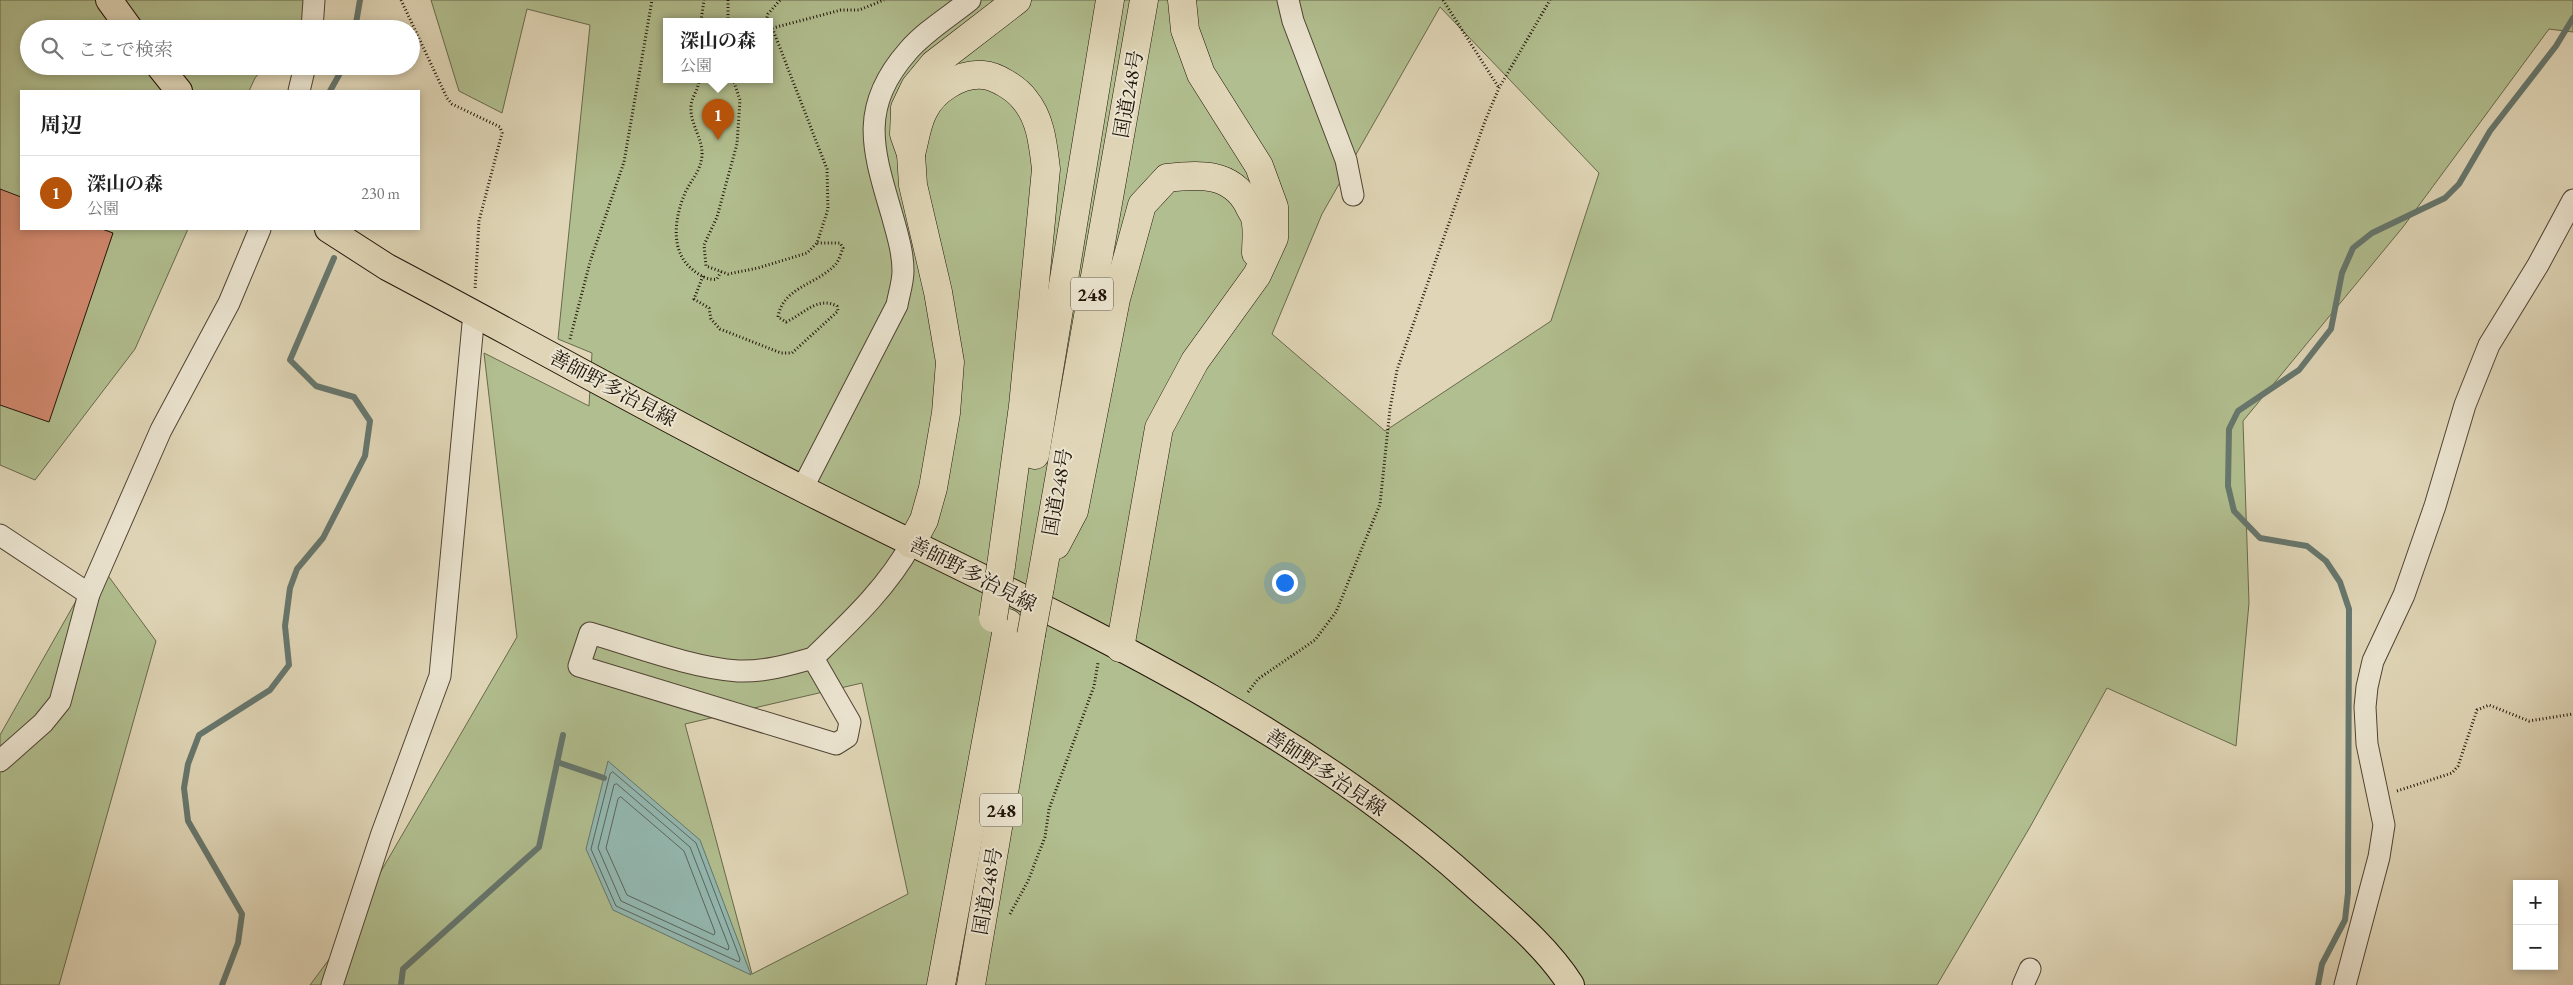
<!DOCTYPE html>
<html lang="ja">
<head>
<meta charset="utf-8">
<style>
  :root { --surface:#fff; --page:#f6f6f6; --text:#222; --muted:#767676; --line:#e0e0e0; --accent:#b45309 }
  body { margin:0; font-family:"EB Garamond","Noto Serif JP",serif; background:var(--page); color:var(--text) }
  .controls { position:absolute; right:15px; bottom:15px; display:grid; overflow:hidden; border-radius:0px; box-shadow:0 2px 8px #0003 }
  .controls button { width:45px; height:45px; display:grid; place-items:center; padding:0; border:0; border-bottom:1px solid var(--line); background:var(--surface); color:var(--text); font:25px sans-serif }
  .you { position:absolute; left:1284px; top:582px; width:18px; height:18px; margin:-12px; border:4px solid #fff; border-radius:50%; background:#1a73e8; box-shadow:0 0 0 8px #1a73e833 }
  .badge { display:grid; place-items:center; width:32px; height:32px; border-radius:50%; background:var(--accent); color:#fff; font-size:16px; font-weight:700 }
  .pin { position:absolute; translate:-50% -41px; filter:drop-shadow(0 1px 2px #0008) }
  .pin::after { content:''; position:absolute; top:26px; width:18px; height:15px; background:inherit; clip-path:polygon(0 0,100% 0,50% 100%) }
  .popup { position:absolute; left:663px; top:18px; width:110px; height:65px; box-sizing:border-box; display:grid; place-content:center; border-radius:0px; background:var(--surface); filter:drop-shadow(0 1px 4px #0005); font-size:16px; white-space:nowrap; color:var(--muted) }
  .popup b { font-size:19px; color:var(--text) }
  .popup::after { content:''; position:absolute; left:50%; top:100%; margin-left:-10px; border:10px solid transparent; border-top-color:var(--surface) }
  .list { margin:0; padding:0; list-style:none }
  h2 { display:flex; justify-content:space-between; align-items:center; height:65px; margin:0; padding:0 20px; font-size:21px }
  h2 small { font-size:16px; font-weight:400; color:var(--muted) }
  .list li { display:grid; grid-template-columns:32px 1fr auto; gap:15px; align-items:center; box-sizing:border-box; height:75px; padding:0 20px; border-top:1px solid var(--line) }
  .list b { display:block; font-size:19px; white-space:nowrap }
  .list p { margin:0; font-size:16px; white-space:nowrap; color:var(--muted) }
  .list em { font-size:16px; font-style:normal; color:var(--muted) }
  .icon { flex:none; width:28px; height:28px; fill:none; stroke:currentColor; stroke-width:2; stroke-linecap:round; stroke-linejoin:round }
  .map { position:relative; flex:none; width:2573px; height:985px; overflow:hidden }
  .search { position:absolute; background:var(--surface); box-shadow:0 2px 8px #0003; left:20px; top:20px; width:400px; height:55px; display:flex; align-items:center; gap:12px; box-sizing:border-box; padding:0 18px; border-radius:28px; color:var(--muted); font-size:19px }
  .panel { position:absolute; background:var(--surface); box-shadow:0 2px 8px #0003; left:20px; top:90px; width:400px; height:140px; border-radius:0px }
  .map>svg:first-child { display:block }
  .green { fill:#b1be8f; stroke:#68694c; fill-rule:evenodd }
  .water { fill:#94b9b2; stroke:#66776e }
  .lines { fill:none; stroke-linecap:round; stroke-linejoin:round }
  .shore { stroke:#5a665d; stroke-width:1 }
  .stream { stroke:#66776e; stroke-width:6 }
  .building { fill:#d3896f; stroke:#201408 }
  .minor-casing { stroke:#504434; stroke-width:23 }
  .major-casing { stroke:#201408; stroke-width:28 }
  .highway-casing { stroke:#201408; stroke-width:29 }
  .path { stroke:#201408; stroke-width:3; stroke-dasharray:1 2.5; stroke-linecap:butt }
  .minor { stroke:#ebe4d0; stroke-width:21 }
  .major { stroke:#e0d6b7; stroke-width:26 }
  .highway { stroke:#e0d6b7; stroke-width:28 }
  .highway-bridge-casing { stroke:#201408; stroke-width:29; stroke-linecap:butt }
  .highway-bridge { stroke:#e0d6b7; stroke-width:28 }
  .labels { text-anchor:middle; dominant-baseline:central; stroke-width:4; stroke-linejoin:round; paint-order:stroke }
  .shield { fill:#ebe4d0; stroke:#5d5244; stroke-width:1 }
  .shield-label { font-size:19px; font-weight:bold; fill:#201408 }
  .street-label { font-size:20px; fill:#201408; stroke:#ebe4d0 }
</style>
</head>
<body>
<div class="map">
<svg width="2573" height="985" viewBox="0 0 2573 985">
  <rect width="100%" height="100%" fill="#e0d6b7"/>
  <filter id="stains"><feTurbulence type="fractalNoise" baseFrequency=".004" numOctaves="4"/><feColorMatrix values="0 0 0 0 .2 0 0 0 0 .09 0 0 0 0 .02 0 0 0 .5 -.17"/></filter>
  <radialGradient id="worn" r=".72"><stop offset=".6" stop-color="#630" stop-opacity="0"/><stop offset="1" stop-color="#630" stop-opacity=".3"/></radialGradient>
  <g class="green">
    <path d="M0,0H322L297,29H29V66H265L255,78L249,91H21V229H188L135,349L35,480L0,465Z"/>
    <path d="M431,0H2573V32L2549,29L2403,227L2243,421L2249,603L2236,746L2107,688L2030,827L1937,985H310L333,954L517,637L484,353L589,406L592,353L558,339L590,25L527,9L502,113L459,91ZM1440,7L1599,173L1551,321L1385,431L1272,334L1322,214ZM667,21H769V79H667ZM862,683L908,894L752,974L685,724Z"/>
    <path d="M98,562L156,641L59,985H0V735Z"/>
  </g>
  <path class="water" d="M608,761L700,840L751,975L613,910L586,849Z"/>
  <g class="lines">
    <g class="shore">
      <path d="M613,772L696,843L740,959L739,962L616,906L591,849L610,774Z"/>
      <path d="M617,784L690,847L729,947L728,950L621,901L598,848L614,785Z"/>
      <path d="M621,797L684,851L715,932L714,935L627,895L606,848L618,799Z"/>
    </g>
    <g class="stream">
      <path d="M355,29L360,0"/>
      <path d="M330,91L344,66"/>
      <path d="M557,762L604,778"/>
      <path d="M222,985L238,943L242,914L188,821L184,788L188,764L199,735L270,690L289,665L285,626L290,588L297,569L323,538L365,456L370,421L354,397L316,386L290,360L334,258"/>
      <path d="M401,985L403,969L539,847L563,735"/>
      <path d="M2318,985L2322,964L2345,920L2348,893L2349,609L2340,582L2326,561L2307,546L2260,538L2234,511L2228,486L2229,429L2238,411L2299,370L2331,329L2342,273L2353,248L2372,233L2445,198L2459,184L2490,131L2556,46L2573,18"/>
    </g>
  </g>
  <path class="building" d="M0,189L21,197V229H102L113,233L49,422L0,405Z"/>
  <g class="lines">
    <g class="minor-casing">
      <g id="minor">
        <path d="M1288,0L1293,21L1346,160L1353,195"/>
        <path d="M312,29L314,0"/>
        <path d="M299,91L305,66"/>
        <path d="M802,489L897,305C899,294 903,282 903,271C903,252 897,233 892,215C873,150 858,108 908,51C924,32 950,16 970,0"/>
        <path d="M0,535L89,594"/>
        <path d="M813,658C789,665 764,672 738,671C692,668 635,646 590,633L579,666L836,744L847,737L850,722L813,658C849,623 887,588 911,544"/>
        <path d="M0,761L43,723L60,702L89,594L161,430L229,303L260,229"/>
        <path d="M332,985L381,836L440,676L474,313"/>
        <path d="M2023,985L2030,969"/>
        <path d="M2345,985L2379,857L2384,825L2367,744L2365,707L2367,687L2373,661L2404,595L2435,506L2465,405L2489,345L2538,265L2573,200"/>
      </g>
    </g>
    <g class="major-casing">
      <g id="major">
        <path d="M109,0L130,29"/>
        <path d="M159,66L179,91"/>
        <path d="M328,229L387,267C527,341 665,420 807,491C1034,606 1277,708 1469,880C1504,912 1545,944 1571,985"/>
      </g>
    </g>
    <g class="highway-casing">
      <g id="highway">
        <path d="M911,154C915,140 917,122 924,110C934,90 960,73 983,75C997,76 1017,89 1025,100C1041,119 1043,145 1046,169L1023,406L1001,566"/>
        <path d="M1035,455L1110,0"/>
        <path d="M911,544L924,520L933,488L946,413L950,362L938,292L913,185L911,154L904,134L905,108L915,87L934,64L1017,0"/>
        <path d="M1056,545L1074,511L1116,299L1142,205L1167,178C1198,174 1231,172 1248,204C1250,209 1254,214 1255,218C1258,229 1256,242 1256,253"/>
        <path d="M1040,587L1144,0"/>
        <path d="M1120,648L1159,428L1195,361L1257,275L1274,238V207L1259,166L1201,74L1185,30L1182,0"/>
        <path d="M941,985L1008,623"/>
        <path d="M971,985L1031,635"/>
      </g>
    </g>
    <g class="path">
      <path d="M401,0L447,98L452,104L500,127L502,133L479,221L475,290"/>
      <path d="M728,0V21"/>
      <path d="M1443,0L1499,88"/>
      <path d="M701,21L704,0"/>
      <path d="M766,21L768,14L780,0"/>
      <path d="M769,29L841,10H859L884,0"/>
      <path d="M699,79C699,90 691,97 691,107C690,124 703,139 702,155C701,171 691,180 685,193C674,219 670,252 693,270C699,275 709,281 717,279L721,272"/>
      <path d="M733,79L740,100L737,144L717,217L704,245L706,266L728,274L758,268L807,253L817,243L828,209L827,169L773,30"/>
      <path d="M703,276L694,299L709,308L711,319L720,329L781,353H792L838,311L837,306C817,296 804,314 786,322L778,317C783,287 816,285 835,265C839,261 841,253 843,248L840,243H817"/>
      <path d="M570,339L590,262L624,162L652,0"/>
      <path d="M1248,692L1258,679L1315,640L1336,612L1380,504L1390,409L1397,370L1485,121L1499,88L1550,0"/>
      <path d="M2397,791L2452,773L2458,766L2477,710L2489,705L2529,721L2573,714"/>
      <path d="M1010,914L1028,881L1045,837L1049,809L1094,686L1098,663"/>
    </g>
    <use href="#minor" class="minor"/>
    <use href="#major" class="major"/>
    <use href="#highway" class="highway"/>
    <g class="highway-bridge-casing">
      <g id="highway-bridge">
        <path d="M993,618L1001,566"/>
        <path d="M1031,635L1040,587"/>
      </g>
    </g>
    <use href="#highway-bridge" class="highway-bridge"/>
  </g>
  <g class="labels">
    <g class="shield">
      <rect x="1071" y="277.5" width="42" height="33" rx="4"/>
      <rect x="980" y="793.5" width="42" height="33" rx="4"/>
    </g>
    <g class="shield-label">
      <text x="1092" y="294">248</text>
      <text x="1001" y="810">248</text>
    </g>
    <g class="street-label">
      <text transform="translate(1128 94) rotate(-80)">国道248号</text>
      <text transform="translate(613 388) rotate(28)">善師野多治見線</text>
      <text transform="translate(1057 492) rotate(-80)">国道248号</text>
      <text transform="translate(973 574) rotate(27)">善師野多治見線</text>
      <text transform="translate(1326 772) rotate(34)">善師野多治見線</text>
      <text transform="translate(987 891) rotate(-80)">国道248号</text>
    </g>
  </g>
  <rect width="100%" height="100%" filter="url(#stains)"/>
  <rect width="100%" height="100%" fill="url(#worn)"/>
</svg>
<div class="controls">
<button>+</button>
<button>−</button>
</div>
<div class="you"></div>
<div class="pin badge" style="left:718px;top:140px">1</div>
<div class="popup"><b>深山の森</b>公園</div>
<div class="search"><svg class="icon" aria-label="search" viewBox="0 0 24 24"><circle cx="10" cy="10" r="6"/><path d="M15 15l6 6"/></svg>ここで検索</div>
<section class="panel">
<h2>周辺<small></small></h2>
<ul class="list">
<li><span class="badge">1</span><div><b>深山の森</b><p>公園</p></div><em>230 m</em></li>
</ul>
</section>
</div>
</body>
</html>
